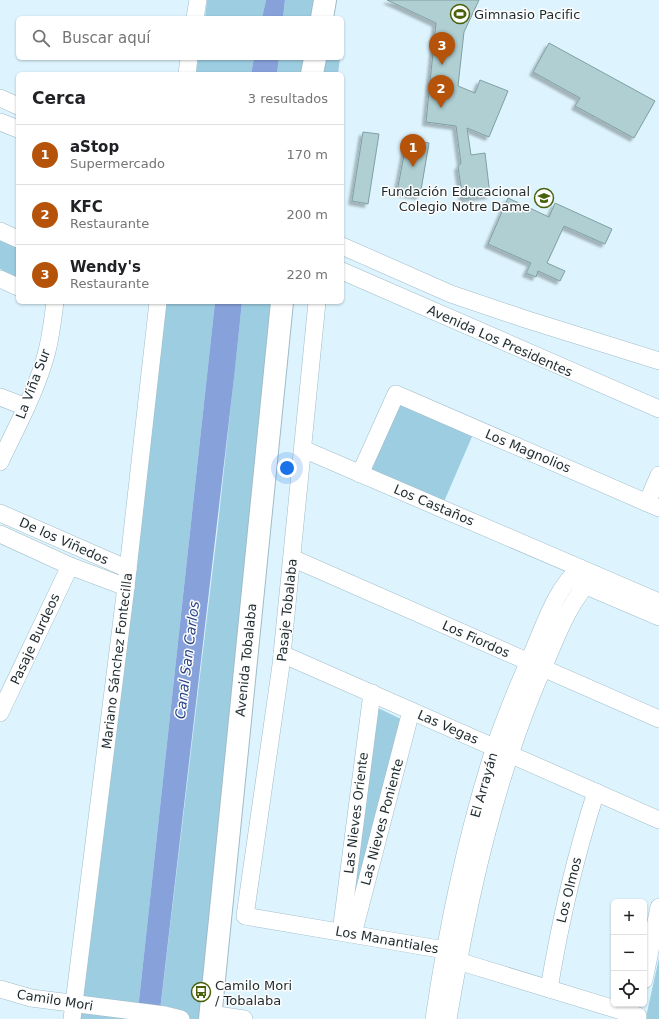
<!DOCTYPE html>
<html lang="es">
<head>
<meta charset="utf-8">
<style>
  :root { --surface:#fff; --page:#f2f2f2; --text:#202124; --muted:#757577; --line:#e0e0e0; --accent:#b45309 }
  body { margin:0; font-family:"DejaVu Sans",sans-serif; background:var(--page); color:var(--text) }
  .controls { position:absolute; right:12px; bottom:12px; display:grid; overflow:hidden; border-radius:6px; box-shadow:0 1px 3px #0004 }
  .controls button { width:36px; height:36px; display:grid; place-items:center; padding:0; border:0; border-bottom:1px solid var(--line); background:var(--surface); color:var(--text); font:20px sans-serif }
  .you { position:absolute; left:287px; top:468px; width:14px; height:14px; margin:-10px; border:3px solid #fff; border-radius:50%; background:#1a73e8; box-shadow:0 0 0 6px #1a73e833 }
  .badge { display:grid; place-items:center; width:26px; height:26px; border-radius:50%; background:var(--accent); color:#fff; font-size:13px; font-weight:700 }
  .pin { position:absolute; translate:-50% -33px; filter:drop-shadow(0 1px 2px #0008) }
  .pin::after { content:''; position:absolute; top:21px; width:14px; height:12px; background:inherit; clip-path:polygon(0 0,100% 0,50% 100%) }
  .list { margin:0; padding:0; list-style:none }
  h2 { display:flex; justify-content:space-between; align-items:center; height:52px; margin:0; padding:0 16px; font-size:17px }
  h2 small { font-size:13px; font-weight:400; color:var(--muted) }
  .list li { display:grid; grid-template-columns:26px 1fr auto; gap:12px; align-items:center; box-sizing:border-box; height:60px; padding:0 16px; border-top:1px solid var(--line) }
  .list b { display:block; font-size:15px; white-space:nowrap }
  .list p { margin:0; font-size:13px; white-space:nowrap; color:var(--muted) }
  .list em { font-size:13px; font-style:normal; color:var(--muted) }
  .icon { flex:none; width:22px; height:22px; fill:none; stroke:currentColor; stroke-width:2; stroke-linecap:round; stroke-linejoin:round }
  .map { position:relative; flex:none; width:659px; height:1019px; overflow:hidden }
  .search { position:absolute; background:var(--surface); box-shadow:0 1px 3px #0004; left:16px; top:16px; width:328px; height:44px; display:flex; align-items:center; gap:10px; box-sizing:border-box; padding:0 14px; border-radius:6px; color:var(--muted); font-size:15px }
  .panel { position:absolute; background:var(--surface); box-shadow:0 1px 3px #0004; left:16px; top:72px; width:328px; height:232px; border-radius:6px }
  .map>svg:first-child { display:block }
  .green { fill:#9dcde1 }
  .water { fill:#87a1db }
  .building { fill:#afcfd3; stroke:#809fa3; filter:url(#shadow) }
  .lines { fill:none; stroke-linecap:round; stroke-linejoin:round }
  .minor-casing { stroke:#a0bcc8; stroke-width:18 }
  .major-casing { stroke:#a0bcc8; stroke-width:24 }
  .minor { stroke:#fff; stroke-width:17 }
  .major { stroke:#fff; stroke-width:22 }
  .labels { text-anchor:middle; dominant-baseline:central; stroke-width:3; stroke-linejoin:round; paint-order:stroke }
  .poi-label { font-size:13px; fill:#1f2a2e; stroke:#fcfdfc; text-anchor:start }
  .street-label { font-size:13px; fill:#1f2a2e; stroke:#fcfdfc }
  .water-label { font-size:14px; font-style:italic; fill:#2a448a; stroke:#fcfdfc }
</style>
</head>
<body>
<div class="map">
<svg width="659" height="1019" viewBox="0 0 659 1019">
  <defs>
    <filter id="shadow"><feDropShadow dx="-3.5" dy="3.5" stdDeviation="1" flood-color="#0004"/></filter>
  </defs>
  <rect width="100%" height="100%" fill="#ddf4fe"/>
  <g class="green">
    <path d="M207,0H266L262,18H205Z"/>
    <path d="M285,0H318L315,18H283Z"/>
    <path d="M198,58H254L251,74H196Z"/>
    <path d="M279,58H309L306,74H277Z"/>
    <path d="M323,58H340L338,74H320Z"/>
    <path d="M0,238L18,246V278L0,269Z"/>
    <path d="M162,302H215L137,1019H78Z"/>
    <path d="M242,302H274L201,1019H159L218,525Z"/>
    <path d="M400,400L474,432L443,504L369,472Z"/>
    <path d="M376,707L401,719L349,926Z"/>
    <path d="M659,958V1019H646V1017Z"/>
  </g>
  <g class="water">
    <path d="M266,0H285L283,18H262Z"/>
    <path d="M254,58H279L277,74H251Z"/>
    <path d="M215,302H242L234,378L159,1019H137Z"/>
  </g>
  <g class="building">
    <path d="M387,0H479L464,32L458,86L475,93L480,80L508,91L489,137L467,128L471,155L485,153L490,195L463,199L458,167L461,163L456,126L426,122L436,23Z"/>
    <path d="M549,43L655,101L634,138L575,106L580,98L533,72Z"/>
    <path d="M363,132L379,134L368,204L352,201Z"/>
    <path d="M407,139L429,143L420,196L397,192Z"/>
    <path d="M508,198L549,217L555,203L612,229L605,244L564,226L547,263L565,271L560,281L538,271L536,277L526,273L531,263L488,244Z"/>
  </g>
  <g class="lines">
    <g class="minor-casing">
      <g id="minor">
        <path d="M195,18L198,0"/>
        <path d="M187,74L189,58"/>
        <path d="M0,98L18,106"/>
        <path d="M0,122L18,129"/>
        <path d="M0,231L18,239"/>
        <path d="M342,246L451,294L525,319L659,361"/>
        <path d="M342,271L659,409"/>
        <path d="M0,279L18,287"/>
        <path d="M317,302L281,665L245,916L445,950L458,961L638,1016"/>
        <path d="M0,397L26,407"/>
        <path d="M303,449L659,602"/>
        <path d="M0,462C17,426 37,390 47,351C51,335 53,318 55,302"/>
        <path d="M360,474L396,394L659,508"/>
        <path d="M647,503L659,475"/>
        <path d="M0,513L128,569"/>
        <path d="M0,534L70,566L126,587"/>
        <path d="M292,558L659,719"/>
        <path d="M577,582L659,617"/>
        <path d="M282,654L659,820"/>
        <path d="M0,713L70,566"/>
        <path d="M341,932L372,693"/>
        <path d="M353,934L411,711"/>
        <path d="M644,980L659,907"/>
        <path d="M0,989L31,998L165,1015L181,1019"/>
        <path d="M549,989C560,922 575,857 596,792"/>
        <path d="M210,1014L244,1019"/>
        <path d="M72,1019L126,587L158,302"/>
        <path d="M434,1019C447,930 465,842 492,756C503,720 519,684 534,649C546,621 556,589 580,568"/>
        <path d="M448,1019C469,896 495,775 546,661C559,630 571,598 596,575"/>
      </g>
    </g>
    <g class="major-casing">
      <g id="major">
        <path d="M322,18L325,0"/>
        <path d="M312,74L315,58"/>
        <path d="M210,1019L282,302"/>
      </g>
    </g>
    <use href="#minor" class="minor"/>
    <use href="#major" class="major"/>
  </g>
  <defs>
    <g id="stadium-ring" transform="scale(1)"><circle r="9.5" fill="#fcfdfc" stroke="#4a610c" stroke-width="1.5"/><path d="M0-5a6.5 5 0 1 0 0 10a6.5 5 0 1 0 0-10ZM-3.5-1.8h7v3.6h-7Z" fill="#4a610c"/></g>
    <g id="school-ring" transform="scale(1)"><circle r="9.5" fill="#fcfdfc" stroke="#4a610c" stroke-width="1.5"/><path d="M0-5L7-2L0 1L-7-2ZM-4 1L0 2.5L4 1V4Q0 6-4 4Z" fill="#4a610c"/></g>
    <g id="bus-ring" transform="scale(1)"><circle r="9.5" fill="#fcfdfc" stroke="#4a610c" stroke-width="1.5"/><path d="M-5-6H5V4H4V6H2V4H-2V6H-4V4H-5ZM-3.5-4V0h7V-4ZM-3.5 1.2v1.5H-2V1.2ZM2 1.2v1.5H3.5V1.2Z" fill="#4a610c"/></g>
  </defs>
  <g fill-rule="evenodd">
    <use href="#stadium-ring" x="460" y="14"/>
    <use href="#school-ring" x="544" y="198"/>
    <use href="#bus-ring" x="201" y="992"/>
  </g>
  <g class="labels">
    <g class="poi-label">
      <text x="474" y="14">Gimnasio Pacific</text>
      <text x="530" y="191" text-anchor="end">Fundación Educacional<tspan x="530" dy="15">Colegio Notre Dame</tspan></text>
      <text x="215" y="985">Camilo Mori<tspan x="215" dy="15">/ Tobalaba</tspan></text>
    </g>
    <g class="street-label">
      <text transform="translate(500 341) rotate(24)">Avenida Los Presidentes</text>
      <text transform="translate(33 384) rotate(-69)">La Viña Sur</text>
      <text transform="translate(528 451) rotate(23)">Los Magnolios</text>
      <text transform="translate(434 505) rotate(23)">Los Castaños</text>
      <text transform="translate(64 541) rotate(24)">De los Viñedos</text>
      <text transform="translate(287 610) rotate(-84)">Pasaje Tobalaba</text>
      <text transform="translate(35 639) rotate(-65)">Pasaje Burdeos</text>
      <text transform="translate(476 639) rotate(24)">Los Fiordos</text>
      <text transform="translate(246 660) rotate(-84)">Avenida Tobalaba</text>
      <text transform="translate(117 661) rotate(-83)">Mariano Sánchez Fontecilla</text>
      <text transform="translate(448 727) rotate(24)">Las Vegas</text>
      <text transform="translate(484 785) rotate(-74)">El Arrayán</text>
      <text transform="translate(356 813) rotate(-83)">Las Nieves Oriente</text>
      <text transform="translate(382 822) rotate(-75)">Las Nieves Poniente</text>
      <text transform="translate(569 890) rotate(-76)">Los Olmos</text>
      <text transform="translate(387 940) rotate(10)">Los Manantiales</text>
      <text transform="translate(55 1000) rotate(9)">Camilo Mori</text>
    </g>
    <g class="water-label">
      <text transform="translate(187 660) rotate(-83)">Canal San Carlos</text>
    </g>
  </g>
</svg>
<div class="controls">
<button>+</button>
<button>−</button>
<button><svg class="icon" aria-label="locate" viewBox="0 0 24 24"><circle cx="12" cy="12" r="6"/><path d="M12 2v4M12 18v4M2 12h4M18 12h4"/></svg></button>
</div>
<div class="you"></div>
<div class="pin badge" style="left:413px;top:167px">1</div>
<div class="pin badge" style="left:441px;top:108px">2</div>
<div class="pin badge" style="left:442px;top:65px">3</div>
<div class="search"><svg class="icon" aria-label="search" viewBox="0 0 24 24"><circle cx="10" cy="10" r="6"/><path d="M15 15l6 6"/></svg>Buscar aquí</div>
<section class="panel">
<h2>Cerca<small>3 resultados</small></h2>
<ul class="list">
<li><span class="badge">1</span><div><b>aStop</b><p>Supermercado</p></div><em>170 m</em></li>
<li><span class="badge">2</span><div><b>KFC</b><p>Restaurante</p></div><em>200 m</em></li>
<li><span class="badge">3</span><div><b>Wendy's</b><p>Restaurante</p></div><em>220 m</em></li>
</ul>
</section>
</div>
</body>
</html>
